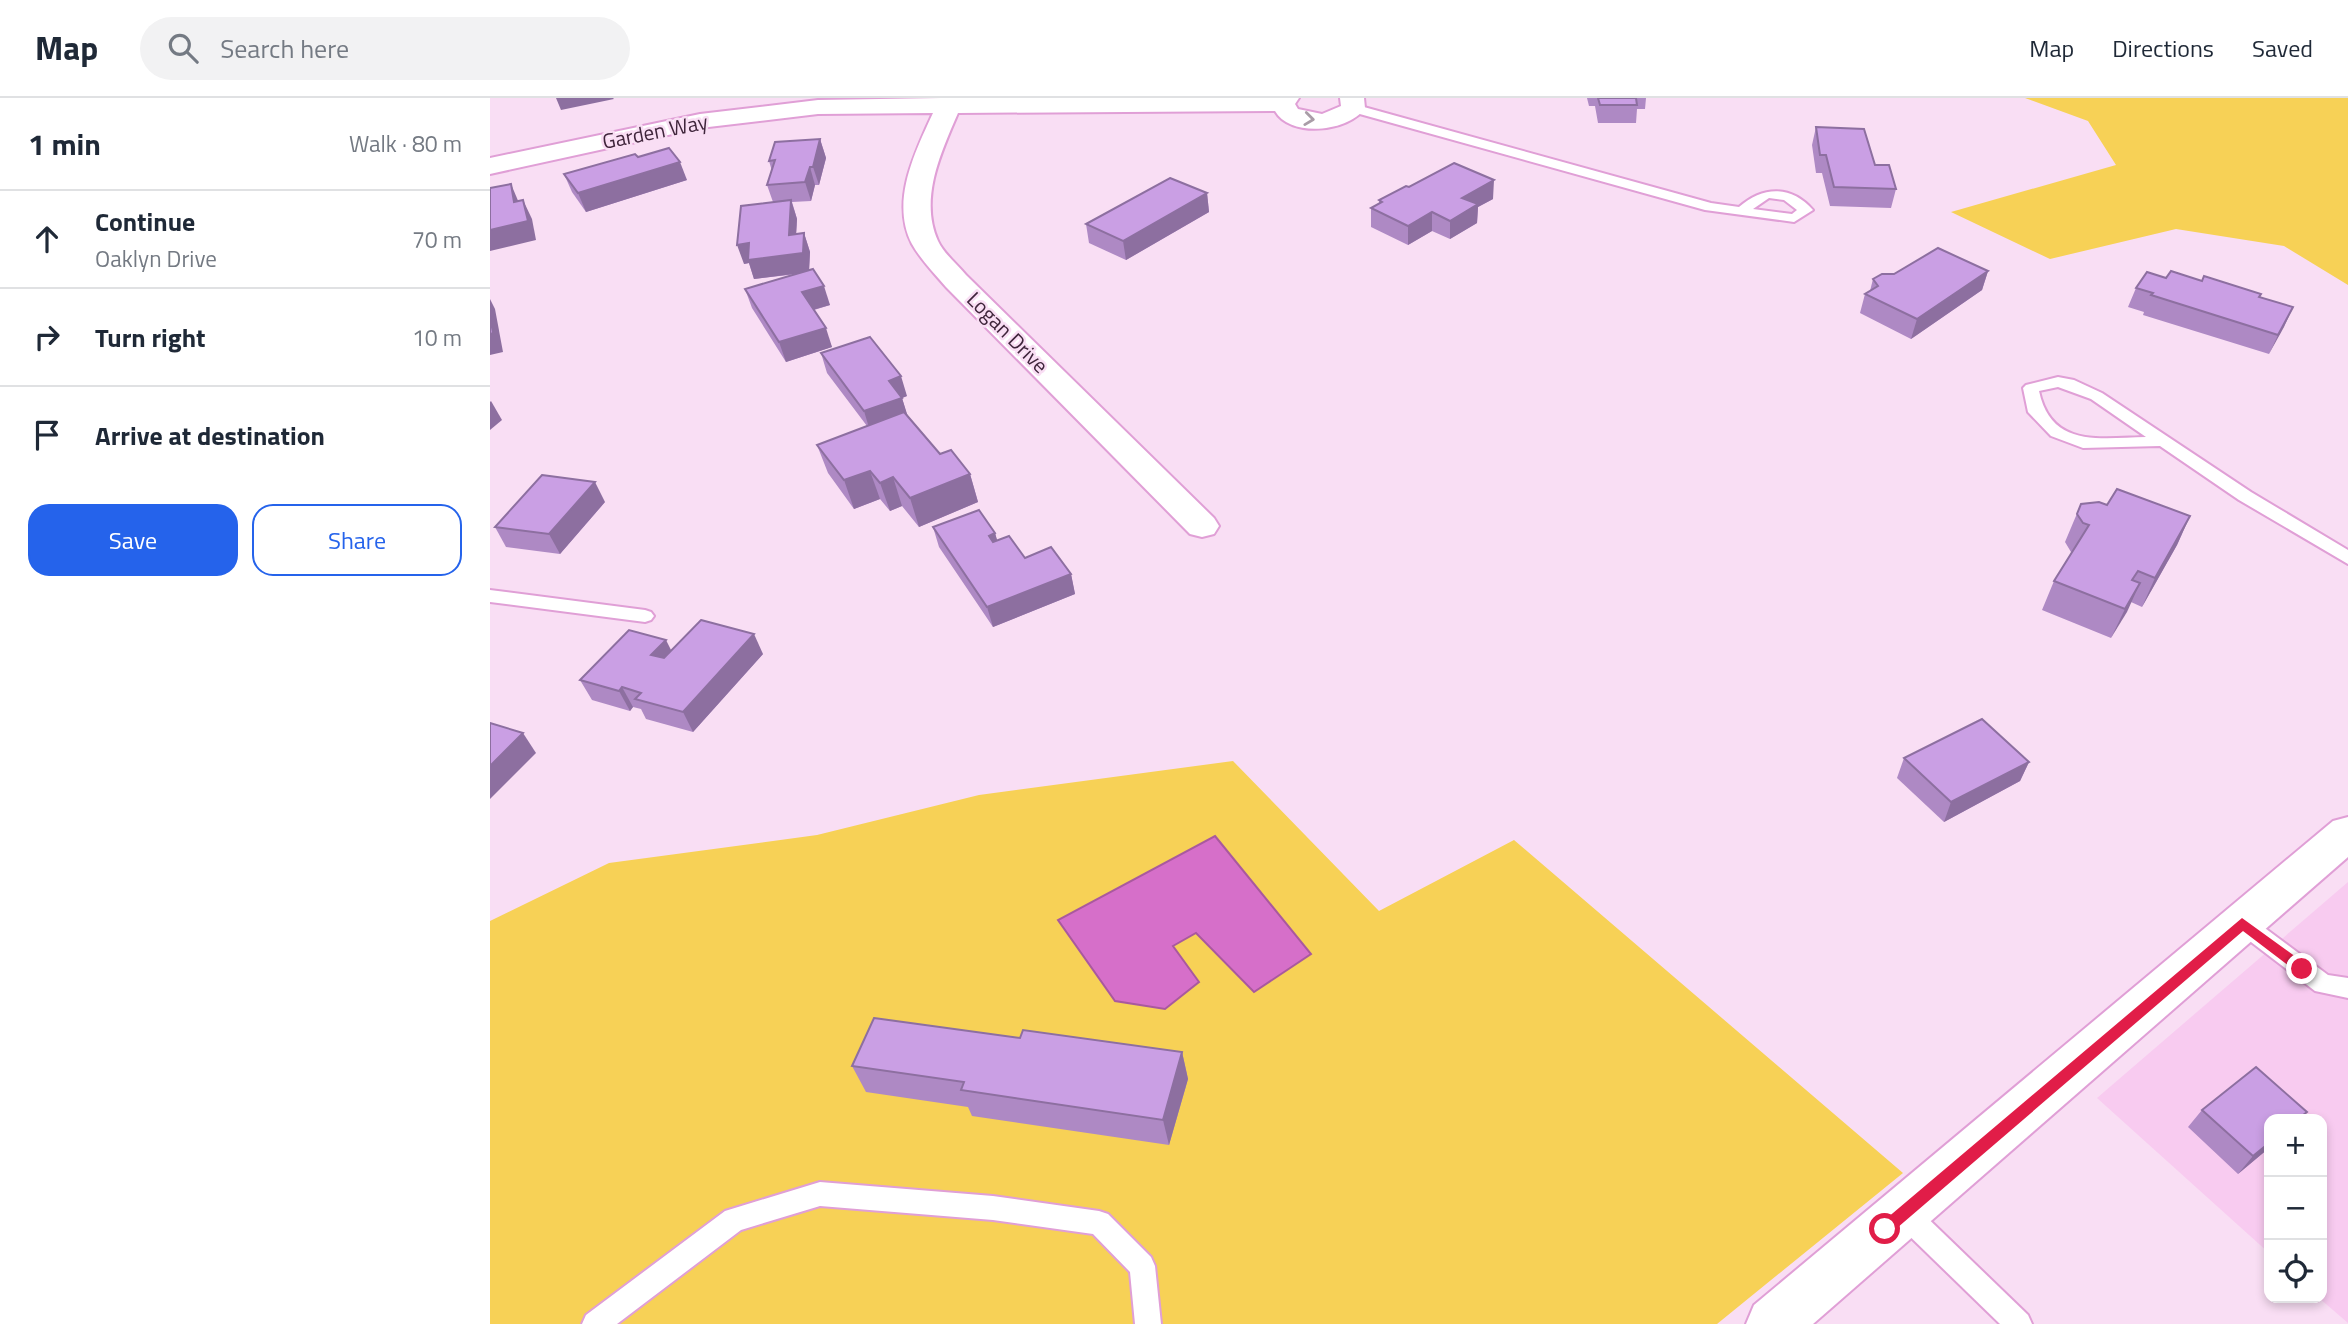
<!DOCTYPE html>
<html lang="en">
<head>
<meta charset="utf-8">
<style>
  :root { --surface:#fff; --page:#f2f2f3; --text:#1f2937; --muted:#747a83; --line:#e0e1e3; --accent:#2563eb }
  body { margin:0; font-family:"Titillium Web",sans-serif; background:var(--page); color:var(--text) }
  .controls { position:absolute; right:21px; bottom:21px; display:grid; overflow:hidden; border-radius:14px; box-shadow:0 4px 10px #0003 }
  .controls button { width:63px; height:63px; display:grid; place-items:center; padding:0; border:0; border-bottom:2px solid var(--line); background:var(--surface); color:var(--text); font:35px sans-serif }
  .stop { position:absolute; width:21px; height:21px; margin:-16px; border:5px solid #e11d48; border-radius:50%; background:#fff }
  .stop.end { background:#e11d48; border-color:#fff; box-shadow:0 2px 7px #0008 }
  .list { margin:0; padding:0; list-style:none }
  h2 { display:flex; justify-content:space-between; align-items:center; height:91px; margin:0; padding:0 28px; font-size:30px }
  h2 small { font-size:23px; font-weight:400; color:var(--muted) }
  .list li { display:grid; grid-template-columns:46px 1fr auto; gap:21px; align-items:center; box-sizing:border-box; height:98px; padding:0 28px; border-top:2px solid var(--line) }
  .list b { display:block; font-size:26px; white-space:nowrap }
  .list p { margin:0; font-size:23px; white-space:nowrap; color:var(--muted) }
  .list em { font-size:23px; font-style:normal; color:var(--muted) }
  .actions { display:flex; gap:14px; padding:21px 28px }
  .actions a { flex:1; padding:16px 0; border:2px solid var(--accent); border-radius:21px; text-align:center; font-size:24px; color:var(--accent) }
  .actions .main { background:var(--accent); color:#fff }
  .icon { flex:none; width:38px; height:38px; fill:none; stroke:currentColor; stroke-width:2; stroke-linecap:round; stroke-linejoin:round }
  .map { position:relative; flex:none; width:1858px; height:1226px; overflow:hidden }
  header { display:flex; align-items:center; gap:42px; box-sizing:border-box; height:98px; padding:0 35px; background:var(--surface); border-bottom:2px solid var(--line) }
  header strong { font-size:33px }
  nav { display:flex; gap:38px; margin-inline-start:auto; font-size:24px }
  .search { width:490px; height:63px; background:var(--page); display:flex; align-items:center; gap:18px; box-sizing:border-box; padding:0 24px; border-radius:38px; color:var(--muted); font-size:26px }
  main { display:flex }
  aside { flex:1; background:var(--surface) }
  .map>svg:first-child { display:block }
  .built { fill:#f8cbf0 }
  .green { fill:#f7d156 }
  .water { fill:#d66fc9; stroke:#a9599e; stroke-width:2 }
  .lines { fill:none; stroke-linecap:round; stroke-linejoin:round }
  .lane-casing { stroke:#e09fd6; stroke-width:4 }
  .street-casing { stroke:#e09fd6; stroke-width:4 }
  .secondary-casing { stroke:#e09fd6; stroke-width:4 }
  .lane { fill:#fff; fill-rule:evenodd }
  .street { fill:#fff; fill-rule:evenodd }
  .secondary { fill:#fff; fill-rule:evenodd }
  .wall { fill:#ae89c4 }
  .shaded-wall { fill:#8d6fa0 }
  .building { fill:#ca9fe4; stroke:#8d6fa0; stroke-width:2 }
  .oneway { stroke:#a99da7 }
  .route { fill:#e11d48 }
  .labels { text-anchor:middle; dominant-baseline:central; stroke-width:5; stroke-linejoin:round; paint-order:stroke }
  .far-street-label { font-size:21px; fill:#3f253b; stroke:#f9def4 }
</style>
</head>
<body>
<header>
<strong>Map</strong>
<div class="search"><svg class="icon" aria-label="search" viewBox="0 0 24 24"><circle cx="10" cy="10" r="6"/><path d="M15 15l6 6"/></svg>Search here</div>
<nav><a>Map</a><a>Directions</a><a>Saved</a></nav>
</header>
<main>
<aside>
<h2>1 min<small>Walk · 80 m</small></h2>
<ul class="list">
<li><svg class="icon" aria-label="ahead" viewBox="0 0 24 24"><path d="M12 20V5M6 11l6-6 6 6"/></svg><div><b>Continue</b><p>Oaklyn Drive</p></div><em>70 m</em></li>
<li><svg class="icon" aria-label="right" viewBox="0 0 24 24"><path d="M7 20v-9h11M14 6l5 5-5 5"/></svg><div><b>Turn right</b></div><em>10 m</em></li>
<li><svg class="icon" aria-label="arrive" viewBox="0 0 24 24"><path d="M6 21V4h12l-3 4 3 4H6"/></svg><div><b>Arrive at destination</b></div></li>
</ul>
<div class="actions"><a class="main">Save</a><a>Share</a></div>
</aside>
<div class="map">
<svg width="1858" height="1226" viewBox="0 0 1858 1226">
  <rect width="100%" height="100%" fill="#f9def4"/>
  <path class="built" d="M1858,784V1225L1829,1200H1832V1021H1779V1155L1607,1000Z"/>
  <g class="green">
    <path d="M1535,0H1858V187L1794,148L1686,131L1560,161L1461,114L1626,67L1598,23Z"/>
    <path d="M743,663L889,813L1024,742L1413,1075L1227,1226H0V823L119,765L327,737L489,697Z"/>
  </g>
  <path class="water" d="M725,738L821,856L764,894L706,835L683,848L709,884L675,911L625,903L568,822Z"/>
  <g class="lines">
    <g class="lane-casing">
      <g id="lane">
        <path d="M863,6L1221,105L1249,109C1273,88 1301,87 1323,112L1304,124L1215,112L859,13V7ZM1279,100L1294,102L1307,112L1302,116L1263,111Z"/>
        <path d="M1568,279L1584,282L1612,295L1761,394L1858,452V466L1749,402L1670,348L1593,350L1561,338L1538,314L1533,290L1536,287ZM1568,289L1601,301L1656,339C1610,340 1561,350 1549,293Z"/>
        <path d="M0,492L155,512L161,514L164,518L161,522L155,524L0,504Z"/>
        <path d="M1752,816L1760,819L1838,877L1858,880V900L1825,893L1744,831L1741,825L1744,819Z"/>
        <path d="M330,1084L503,1098L609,1113L618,1116L661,1159L665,1168L671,1226H645L640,1174L603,1136L503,1122L330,1108L251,1132L127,1226H92L96,1217L235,1113Z"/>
        <path d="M1414,1103L1423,1106L1538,1217L1542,1226H1510L1405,1124L1401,1115L1405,1106Z"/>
      </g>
    </g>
    <g class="street-casing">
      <path id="street" d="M451,0H809L805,6L808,11L832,16L851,8L850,0H874L875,10C859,34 800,40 785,13L468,15C451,54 429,101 448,143C454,156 467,166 476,177L724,420L729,428L724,436L712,439L700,436L456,189C444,175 431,162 422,146C400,104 425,54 443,15L328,16L210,30L0,76V60L210,16L328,2Z"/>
    </g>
    <g class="secondary-casing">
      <path id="secondary" d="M1858,719V759L1323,1226H1256L1264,1207L1843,723Z"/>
    </g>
    <use href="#lane" class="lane"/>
    <use href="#street" class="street"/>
    <use href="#secondary" class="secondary"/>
  </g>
  <g class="wall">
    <path d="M1097,0H1156L1155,11H1147L1146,25H1108L1105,8H1099Z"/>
    <path d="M1326,29L1385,67L1406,91L1401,110L1340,108L1332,75H1326L1322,47Z"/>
    <path d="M330,41L336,60L329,87H325L321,103L302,104L307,121L306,136L314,135L320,154L319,172L340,207L324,212L342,249L296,264L262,210L255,191L307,176L264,181L259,165L254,166L283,104L277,87L282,73L279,63Z"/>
    <path d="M148,59L197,82L96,114L82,94L74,76Z"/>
    <path d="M919,89L1003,101L988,109L987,125L960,141L942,133L918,147L881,129V110L889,106V102Z"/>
    <path d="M717,95L719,114L636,162L599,145L596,126Z"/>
    <path d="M1498,173L1492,192L1421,241L1370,215L1375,196L1380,193L1383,181Z"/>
    <path d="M1676,180L1712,183L1771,196L1770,199L1803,209L1779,256L1653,217L1654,214L1638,209L1646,190Z"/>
    <path d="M331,255L417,298L412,300L417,317L450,356L480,376L488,404L429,429L412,408L400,413L390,401L364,411L338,375L327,347L377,328L337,275Z"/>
    <path d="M115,404L70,456L16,449L5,429Z"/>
    <path d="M1591,406L1617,407L1700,418L1687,447L1652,509L1641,504L1621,540L1552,512L1564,483L1582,454H1581L1575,444Z"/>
    <path d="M443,429L505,435L507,443L535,460L581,476L585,496L503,529L449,449Z"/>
    <path d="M182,553L273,556L203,634L156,621L151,611L143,609L140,613L102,602L90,582Z"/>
    <path d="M1414,660L1539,664L1530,683L1454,724L1407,680Z"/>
    <path d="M530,940L692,954L698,981L679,1047L482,1018L478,1009L376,994L362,968Z"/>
    <path d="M1712,1012L1817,1014L1810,1021H1779V1050L1748,1076L1698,1029Z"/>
  </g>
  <g class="shaded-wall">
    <path d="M66,0H123L124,1L71,12Z"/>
    <path d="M330,41L336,60L329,87L323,69Z"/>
    <path d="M190,64L197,82L96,114L88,95Z"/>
    <path d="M320,69L325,87L321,103L315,84Z"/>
    <path d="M1004,82L1003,101L988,109L987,125L960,141V123L972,100Z"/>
    <path d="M21,86L29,105L24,104Z"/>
    <path d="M717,95L719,114L636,162L633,143Z"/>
    <path d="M33,102L42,121L46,142L0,153V132Z"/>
    <path d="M301,102L307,121L305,156L299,137Z"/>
    <path d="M942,114V133L918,147V128Z"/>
    <path d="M314,135L320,154L319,174L264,181L259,165L254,166L247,147Z"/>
    <path d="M1498,173L1492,192L1421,241L1427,221Z"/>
    <path d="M334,188L340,207L319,213L312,194Z"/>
    <path d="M0,201L5,211L13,254L0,257Z"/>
    <path d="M1803,209L1794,229L1779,256L1788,237Z"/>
    <path d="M336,230L342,249L296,264L289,244Z"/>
    <path d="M411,278L417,298L412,300L418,319L380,333L374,313L399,283Z"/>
    <path d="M1,303L12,322L0,332V304Z"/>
    <path d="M380,373L390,401L364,411L354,382Z"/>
    <path d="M480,376L488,404L429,429L420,400Z"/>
    <path d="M403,379L412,408L400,413L390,385Z"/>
    <path d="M105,384L115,404L70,456L59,436Z"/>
    <path d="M1700,418L1687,447L1652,509L1665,480Z"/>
    <path d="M505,435L511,455L499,438Z"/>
    <path d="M581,476L585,496L503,529L497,509Z"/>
    <path d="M1650,485L1637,514L1621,540L1635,511Z"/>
    <path d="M264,536L273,556L203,634L193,614Z"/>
    <path d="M176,542L186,562L172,577L161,557Z"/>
    <path d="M132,589L143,609L140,613L129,593Z"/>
    <path d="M33,635L46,655L0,701V668Z"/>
    <path d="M1539,664L1530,683L1454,724L1461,704Z"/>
    <path d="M692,954L698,981L679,1047L673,1022Z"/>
    <path d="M1779,1045V1050L1748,1076L1763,1058Z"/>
  </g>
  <g class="building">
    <path d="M1108,0H1146L1147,7H1110Z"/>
    <path d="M1326,29L1374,31L1385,67H1399L1406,91L1344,89L1336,57H1330Z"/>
    <path d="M330,41L323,69H320L315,84L277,87L285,62L279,63L285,44Z"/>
    <path d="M179,50L190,64L88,95L74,76L145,56L148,59Z"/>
    <path d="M964,65L1004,82L972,100L988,106L960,123L942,114L918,128L881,110L892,104L889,102L916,88L919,89Z"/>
    <path d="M680,80L717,95L633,143L596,126Z"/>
    <path d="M21,86L24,104L33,102L38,123L0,132V90Z"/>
    <path d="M301,102L299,137L314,135L313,155L258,162L259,145L247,147L251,108Z"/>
    <path d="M1448,150L1498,173L1427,221L1375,196L1388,188L1383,181L1392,176H1404Z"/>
    <path d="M323,171L334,188L312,194L336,230L289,244L255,191Z"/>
    <path d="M1681,173L1712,183L1714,178L1771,196L1769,199L1803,209L1788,237L1661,197L1663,195L1646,190L1657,174L1676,180Z"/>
    <path d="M0,218L3,235L0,236Z"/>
    <path d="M380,239L411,278L399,283L412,300L374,313L331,255Z"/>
    <path d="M414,314L450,356L461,352L480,376L420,400L403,379L390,385L380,373L354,382L327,347Z"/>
    <path d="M52,377L105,384L59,436L5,429Z"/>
    <path d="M1627,391L1700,418L1665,480L1648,473L1642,482L1650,485L1635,511L1564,483L1599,427L1593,425L1587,416L1591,406L1609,404L1617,407Z"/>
    <path d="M489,412L505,435L499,438L503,444L519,438L535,460L561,449L581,476L497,509L443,429Z"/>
    <path d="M211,522L264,536L193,614L145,601L151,595L132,589L129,593L90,582L139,532L176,542L161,557L174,560Z"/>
    <path d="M1492,621L1539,664L1461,704L1414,660Z"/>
    <path d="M0,625L33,635L0,668Z"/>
    <path d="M384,920L530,940L533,932L692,954L673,1022L471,992L474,984L362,968Z"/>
    <path d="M1766,969L1817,1014L1808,1021H1779V1045L1763,1058L1712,1012Z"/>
  </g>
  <defs><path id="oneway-chevron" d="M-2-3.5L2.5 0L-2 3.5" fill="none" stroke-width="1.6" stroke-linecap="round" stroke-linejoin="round" transform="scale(1.75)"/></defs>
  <use class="oneway" href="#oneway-chevron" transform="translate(819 21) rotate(7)"/>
  <path class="route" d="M1752,820L1817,867V875H1808L1753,833L1400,1136L1395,1138L1390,1136L1388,1131L1390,1126Z"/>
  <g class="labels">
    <g class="far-street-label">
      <text transform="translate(165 33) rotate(-11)">Garden Way</text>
      <text transform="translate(518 234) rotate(45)">Logan Drive</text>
    </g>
  </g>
</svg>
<div class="controls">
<button>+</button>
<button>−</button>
<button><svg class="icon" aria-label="locate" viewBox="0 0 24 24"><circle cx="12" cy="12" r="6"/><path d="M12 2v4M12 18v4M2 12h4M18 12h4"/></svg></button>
</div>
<div class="stop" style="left:1395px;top:1131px"></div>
<div class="stop end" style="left:1812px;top:871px"></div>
</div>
</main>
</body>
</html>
